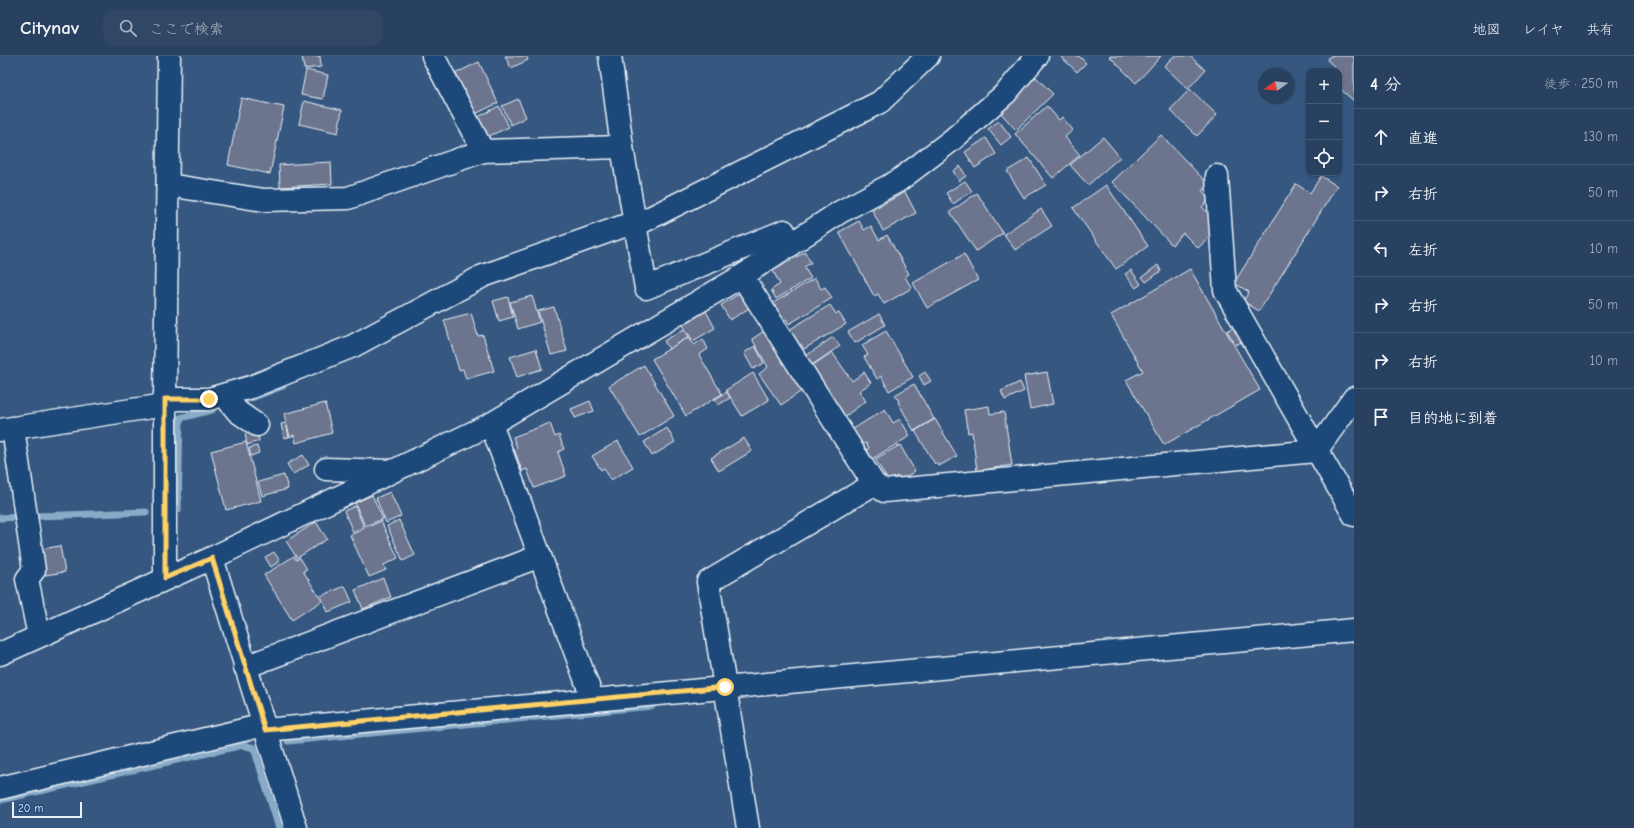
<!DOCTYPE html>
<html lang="ja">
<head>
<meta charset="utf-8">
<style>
  :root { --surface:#284160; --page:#304866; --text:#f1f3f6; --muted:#a5afbd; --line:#445a75 }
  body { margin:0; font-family:"Comic Neue","Klee One",sans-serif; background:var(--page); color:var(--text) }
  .controls { position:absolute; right:12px; top:12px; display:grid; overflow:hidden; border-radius:8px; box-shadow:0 1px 3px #0004 }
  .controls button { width:36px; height:36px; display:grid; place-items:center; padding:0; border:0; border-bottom:1px solid var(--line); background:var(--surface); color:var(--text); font:20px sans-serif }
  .compass { position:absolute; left:1258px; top:12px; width:36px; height:36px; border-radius:50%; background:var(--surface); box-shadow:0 1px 3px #0004; rotate:255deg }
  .scale { position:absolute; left:12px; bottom:10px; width:70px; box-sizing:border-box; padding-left:4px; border:2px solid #e8f1f8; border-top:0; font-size:11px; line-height:14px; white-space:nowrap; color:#e8f1f8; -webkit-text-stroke:3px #1f4a7a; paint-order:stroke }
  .stop { position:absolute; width:12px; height:12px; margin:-9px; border:3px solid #ffd166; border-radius:50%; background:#fff }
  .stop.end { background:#ffd166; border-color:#fff; box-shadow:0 1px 4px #0008 }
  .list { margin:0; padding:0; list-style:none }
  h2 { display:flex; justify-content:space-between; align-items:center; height:52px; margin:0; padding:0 16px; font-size:17px }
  h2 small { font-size:13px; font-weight:400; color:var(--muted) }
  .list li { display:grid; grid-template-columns:26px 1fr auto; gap:12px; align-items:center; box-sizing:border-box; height:56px; padding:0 16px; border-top:1px solid var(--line) }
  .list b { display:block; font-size:15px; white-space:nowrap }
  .list em { font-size:13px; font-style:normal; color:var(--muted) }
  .icon { flex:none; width:22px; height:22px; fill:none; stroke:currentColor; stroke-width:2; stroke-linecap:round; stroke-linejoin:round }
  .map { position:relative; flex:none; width:1354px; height:772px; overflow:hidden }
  header { display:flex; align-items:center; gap:24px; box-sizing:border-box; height:56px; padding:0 20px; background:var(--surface); border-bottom:1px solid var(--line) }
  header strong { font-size:19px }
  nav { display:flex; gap:22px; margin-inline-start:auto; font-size:14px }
  .search { width:280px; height:36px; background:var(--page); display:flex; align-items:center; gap:10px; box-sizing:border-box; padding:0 14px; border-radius:12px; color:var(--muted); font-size:15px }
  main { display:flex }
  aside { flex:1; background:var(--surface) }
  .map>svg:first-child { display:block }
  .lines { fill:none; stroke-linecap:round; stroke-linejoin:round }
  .stream { stroke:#89abc7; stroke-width:7 }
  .building { fill:#6c758d; stroke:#e8f1f8 }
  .minor-casing { stroke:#e8f1f8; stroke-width:25 }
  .minor { stroke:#1f4a7a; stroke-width:22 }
  .route { stroke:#ffd166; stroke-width:5 }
</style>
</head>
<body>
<header>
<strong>Citynav</strong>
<div class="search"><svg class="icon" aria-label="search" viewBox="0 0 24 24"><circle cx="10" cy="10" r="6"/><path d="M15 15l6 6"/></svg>ここで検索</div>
<nav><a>地図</a><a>レイヤ</a><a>共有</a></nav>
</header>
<main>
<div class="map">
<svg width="1354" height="772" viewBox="0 0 1354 772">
  <rect width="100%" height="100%" fill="#365780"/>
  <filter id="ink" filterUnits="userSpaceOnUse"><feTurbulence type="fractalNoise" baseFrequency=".025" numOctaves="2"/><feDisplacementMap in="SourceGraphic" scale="8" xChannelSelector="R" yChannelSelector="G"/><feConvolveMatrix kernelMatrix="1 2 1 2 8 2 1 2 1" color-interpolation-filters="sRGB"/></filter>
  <g filter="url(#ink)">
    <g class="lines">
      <g class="stream">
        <path d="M240,346L283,330"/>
        <path d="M178,454L180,362L212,354"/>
        <path d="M38,460L146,456"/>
        <path d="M0,462L21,461"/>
        <path d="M288,685L652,650"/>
        <path d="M0,744L243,689L254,692L279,772"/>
      </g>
    </g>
    <g class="building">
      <path d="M302,0H320L321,11L304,13Z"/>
      <path d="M505,0H526L528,4L511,12Z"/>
      <path d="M1060,0H1079L1086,7L1077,16Z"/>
      <path d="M1109,0H1161L1136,27Z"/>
      <path d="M1174,0H1190L1205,14L1188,33L1164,10Z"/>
      <path d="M1330,0H1354V45L1339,32V15H1332L1335,11L1327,4Z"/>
      <path d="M479,6L498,47L471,60L452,19Z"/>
      <path d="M306,14L328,19L323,43L301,39Z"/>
      <path d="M1036,21L1053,38L1016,74L1000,56Z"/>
      <path d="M1190,33L1217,59L1197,80L1170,54Z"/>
      <path d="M241,42L284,51L270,118L228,109Z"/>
      <path d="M518,43L526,61L511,69L502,50Z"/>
      <path d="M304,45L342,54L338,77L299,68Z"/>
      <path d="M499,50L509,71L487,81L478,61Z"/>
      <path d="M1047,50L1059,64L1062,61L1073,74L1065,81L1080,99L1053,122L1015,78Z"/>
      <path d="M999,65L1011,81L1001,89L988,73Z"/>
      <path d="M1161,79L1208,128L1202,135L1210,143L1202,151L1210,159L1211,180L1198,192L1183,177L1172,189L1112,126Z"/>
      <path d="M1103,81L1120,101L1088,129L1070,109Z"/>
      <path d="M986,82L996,98L975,112L965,96Z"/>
      <path d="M1029,102L1046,129L1024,142L1007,115Z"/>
      <path d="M331,106L332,128L280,131L279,109Z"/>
      <path d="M960,110L966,120L959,125L953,115Z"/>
      <path d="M1321,120L1337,130L1259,255L1243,245L1249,236L1234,227L1296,128L1310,137Z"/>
      <path d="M965,125L972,135L953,148L946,137Z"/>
      <path d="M1106,129L1148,190L1116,213L1073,152Z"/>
      <path d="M905,136L916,157L883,175L872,154Z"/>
      <path d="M977,137L1003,177L976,195L950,156Z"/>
      <path d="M1041,153L1052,170L1015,194L1004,178Z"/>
      <path d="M859,165L864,174L871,170L879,184L887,179L909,218L905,221L912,232L884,248L878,238L874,240L839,176Z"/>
      <path d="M805,196L811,207L804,211L811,222L776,243L771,234L780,228L773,215Z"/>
      <path d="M964,198L978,224L927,252L913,227Z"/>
      <path d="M1158,209L1161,215L1146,226L1142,221Z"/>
      <path d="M1190,213L1260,334L1164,389L1126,324L1143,315L1111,259Z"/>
      <path d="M1131,214L1141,228L1136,232L1125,218Z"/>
      <path d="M815,222L821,233L825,231L832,242L789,268L786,263L780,267L770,249Z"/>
      <path d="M742,236L751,251L730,264L721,249Z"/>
      <path d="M532,240L540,266L518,273L510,246Z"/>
      <path d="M508,241L513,261L499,265L493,245Z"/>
      <path d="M830,249L836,258L839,257L846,268L804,293L801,288L797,290L787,275Z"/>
      <path d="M554,251L567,295L551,299L538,255Z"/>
      <path d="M706,255L715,272L693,285L683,269Z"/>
      <path d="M471,257L478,280L483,279L494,315L466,323L463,313L459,314L444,264Z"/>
      <path d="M879,258L885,269L855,287L848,276Z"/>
      <path d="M1237,269L1245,284L1236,289L1227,275Z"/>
      <path d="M684,273L689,281L669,293L664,285Z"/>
      <path d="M764,275L780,302L803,334L781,349L759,318L768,311L752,283Z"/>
      <path d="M886,275L913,321L889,335L881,320L877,323L864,301L868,299L862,289Z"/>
      <path d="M689,281L694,289L703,283L708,293L699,299L722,338L686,360L652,303Z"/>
      <path d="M833,281L840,290L809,311L803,302Z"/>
      <path d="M755,290L764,307L753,313L744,297Z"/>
      <path d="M536,293L542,313L517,321L510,301Z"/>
      <path d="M832,296L852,325L864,316L871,327L859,335L866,345L844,361L809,312Z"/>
      <path d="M644,309L674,360L640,381L609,330Z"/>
      <path d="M925,316L931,325L924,329L919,320Z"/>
      <path d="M1047,316L1053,348L1030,353L1024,320Z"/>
      <path d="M753,317L769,344L742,360L726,334Z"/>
      <path d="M1020,326L1024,335L1005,344L1001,335Z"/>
      <path d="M914,328L934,363L914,375L898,346L899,345L895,339Z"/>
      <path d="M727,336L730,342L718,349L715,343Z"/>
      <path d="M590,345L594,355L575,362L571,353Z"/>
      <path d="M325,347L332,377L296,387L294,379L290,381L284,358Z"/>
      <path d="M989,350L990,358L1004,356L1012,409L977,415L972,376L968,377L964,354Z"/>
      <path d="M885,353L893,367L900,363L910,380L872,403L867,394L869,392L866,387L862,389L853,373Z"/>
      <path d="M935,363L957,400L939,410L937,407L935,408L915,375Z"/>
      <path d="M286,367L289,381L284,382L281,368Z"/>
      <path d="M550,367L555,381L559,379L564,393L558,396L566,420L534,432L527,413L522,415L514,393L517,392L513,381Z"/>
      <path d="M667,372L675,386L652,400L644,386Z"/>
      <path d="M257,375L259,385L247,389L245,378Z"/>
      <path d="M744,382L752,395L719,415L711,402Z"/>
      <path d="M618,385L633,411L611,424L604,412L601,414L592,400Z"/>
      <path d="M246,386L261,445L226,454L211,395Z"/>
      <path d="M900,389L915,415L900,425L897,420L888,425L875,403Z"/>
      <path d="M257,390L259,397L251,400L249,392Z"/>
      <path d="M303,399L309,409L293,418L287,408Z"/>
      <path d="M284,419L288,433L262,440L258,426Z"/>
      <path d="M390,436L401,460L386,467L376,442Z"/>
      <path d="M372,439L383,463L365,470L355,447Z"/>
      <path d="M355,450L364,471L353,476L344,455Z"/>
      <path d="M399,464L415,499L403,505L387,470Z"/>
      <path d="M381,465L398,502L384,509L386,514L369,521L350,479Z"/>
      <path d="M316,466L327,483L297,502L286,485Z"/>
      <path d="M60,490L65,516L45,519L41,493Z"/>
      <path d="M274,496L280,505L271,511L265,501Z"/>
      <path d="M294,500L296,504L300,502L307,513L303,515L322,545L292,564L264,519Z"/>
      <path d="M383,522L391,541L363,553L355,534Z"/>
      <path d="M345,530L352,546L328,556L321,540Z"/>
    </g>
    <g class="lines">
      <g class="minor-casing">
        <g id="minor">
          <path d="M433,0L483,95"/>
          <path d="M610,0L622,91L646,232L784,175L789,190"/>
          <path d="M1217,120L1225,234L1354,459"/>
          <path d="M168,129L264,144L348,142L483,95L622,91"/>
          <path d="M636,169L880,46L928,0"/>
          <path d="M742,220L874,428L884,435L1316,395L1354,342"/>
          <path d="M224,339L238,356L257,369"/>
          <path d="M165,343H209L251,331L353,290L483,220L635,166"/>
          <path d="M491,368L540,500"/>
          <path d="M13,372L34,514L27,523L39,580"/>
          <path d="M0,374L165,349"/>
          <path d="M326,413L391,415"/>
          <path d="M212,502L296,772"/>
          <path d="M165,522V343L169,0"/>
          <path d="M0,598L212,502L491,368L742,220L840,156L898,125L952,84L1006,37L1037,0"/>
          <path d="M245,611L540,500L593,644L1354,574"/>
          <path d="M265,674L593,644"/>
          <path d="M0,732L264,669"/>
          <path d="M748,772L708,526L874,428"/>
        </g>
      </g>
      <use href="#minor" class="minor"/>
    </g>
  </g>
  <g class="lines" filter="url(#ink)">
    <path class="route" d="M209,343H165V522L212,502L265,674L725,631"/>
  </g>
</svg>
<div class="controls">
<button>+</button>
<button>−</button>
<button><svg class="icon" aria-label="locate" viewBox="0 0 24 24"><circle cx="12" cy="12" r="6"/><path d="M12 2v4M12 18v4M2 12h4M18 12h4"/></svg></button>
</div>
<svg class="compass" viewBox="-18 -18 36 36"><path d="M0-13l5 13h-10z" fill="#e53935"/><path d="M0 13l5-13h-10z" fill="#a5afbd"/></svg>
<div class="scale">20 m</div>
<div class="stop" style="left:725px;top:631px"></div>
<div class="stop end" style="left:209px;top:343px"></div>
</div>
<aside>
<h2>4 分<small>徒歩 · 250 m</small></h2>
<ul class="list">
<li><svg class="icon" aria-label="ahead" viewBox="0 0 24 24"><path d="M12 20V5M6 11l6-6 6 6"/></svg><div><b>直進</b></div><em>130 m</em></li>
<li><svg class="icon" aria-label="right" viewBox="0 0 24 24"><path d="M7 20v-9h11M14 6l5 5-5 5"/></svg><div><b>右折</b></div><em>50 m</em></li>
<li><svg class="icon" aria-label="left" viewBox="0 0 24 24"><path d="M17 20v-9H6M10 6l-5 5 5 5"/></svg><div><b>左折</b></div><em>10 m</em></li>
<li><svg class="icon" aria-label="right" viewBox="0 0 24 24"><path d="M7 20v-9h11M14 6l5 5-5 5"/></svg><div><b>右折</b></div><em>50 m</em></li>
<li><svg class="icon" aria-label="right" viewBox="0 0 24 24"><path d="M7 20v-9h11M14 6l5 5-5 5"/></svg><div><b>右折</b></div><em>10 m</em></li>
<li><svg class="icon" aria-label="arrive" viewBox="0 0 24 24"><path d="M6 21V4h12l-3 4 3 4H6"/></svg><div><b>目的地に到着</b></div></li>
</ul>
</aside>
</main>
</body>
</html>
